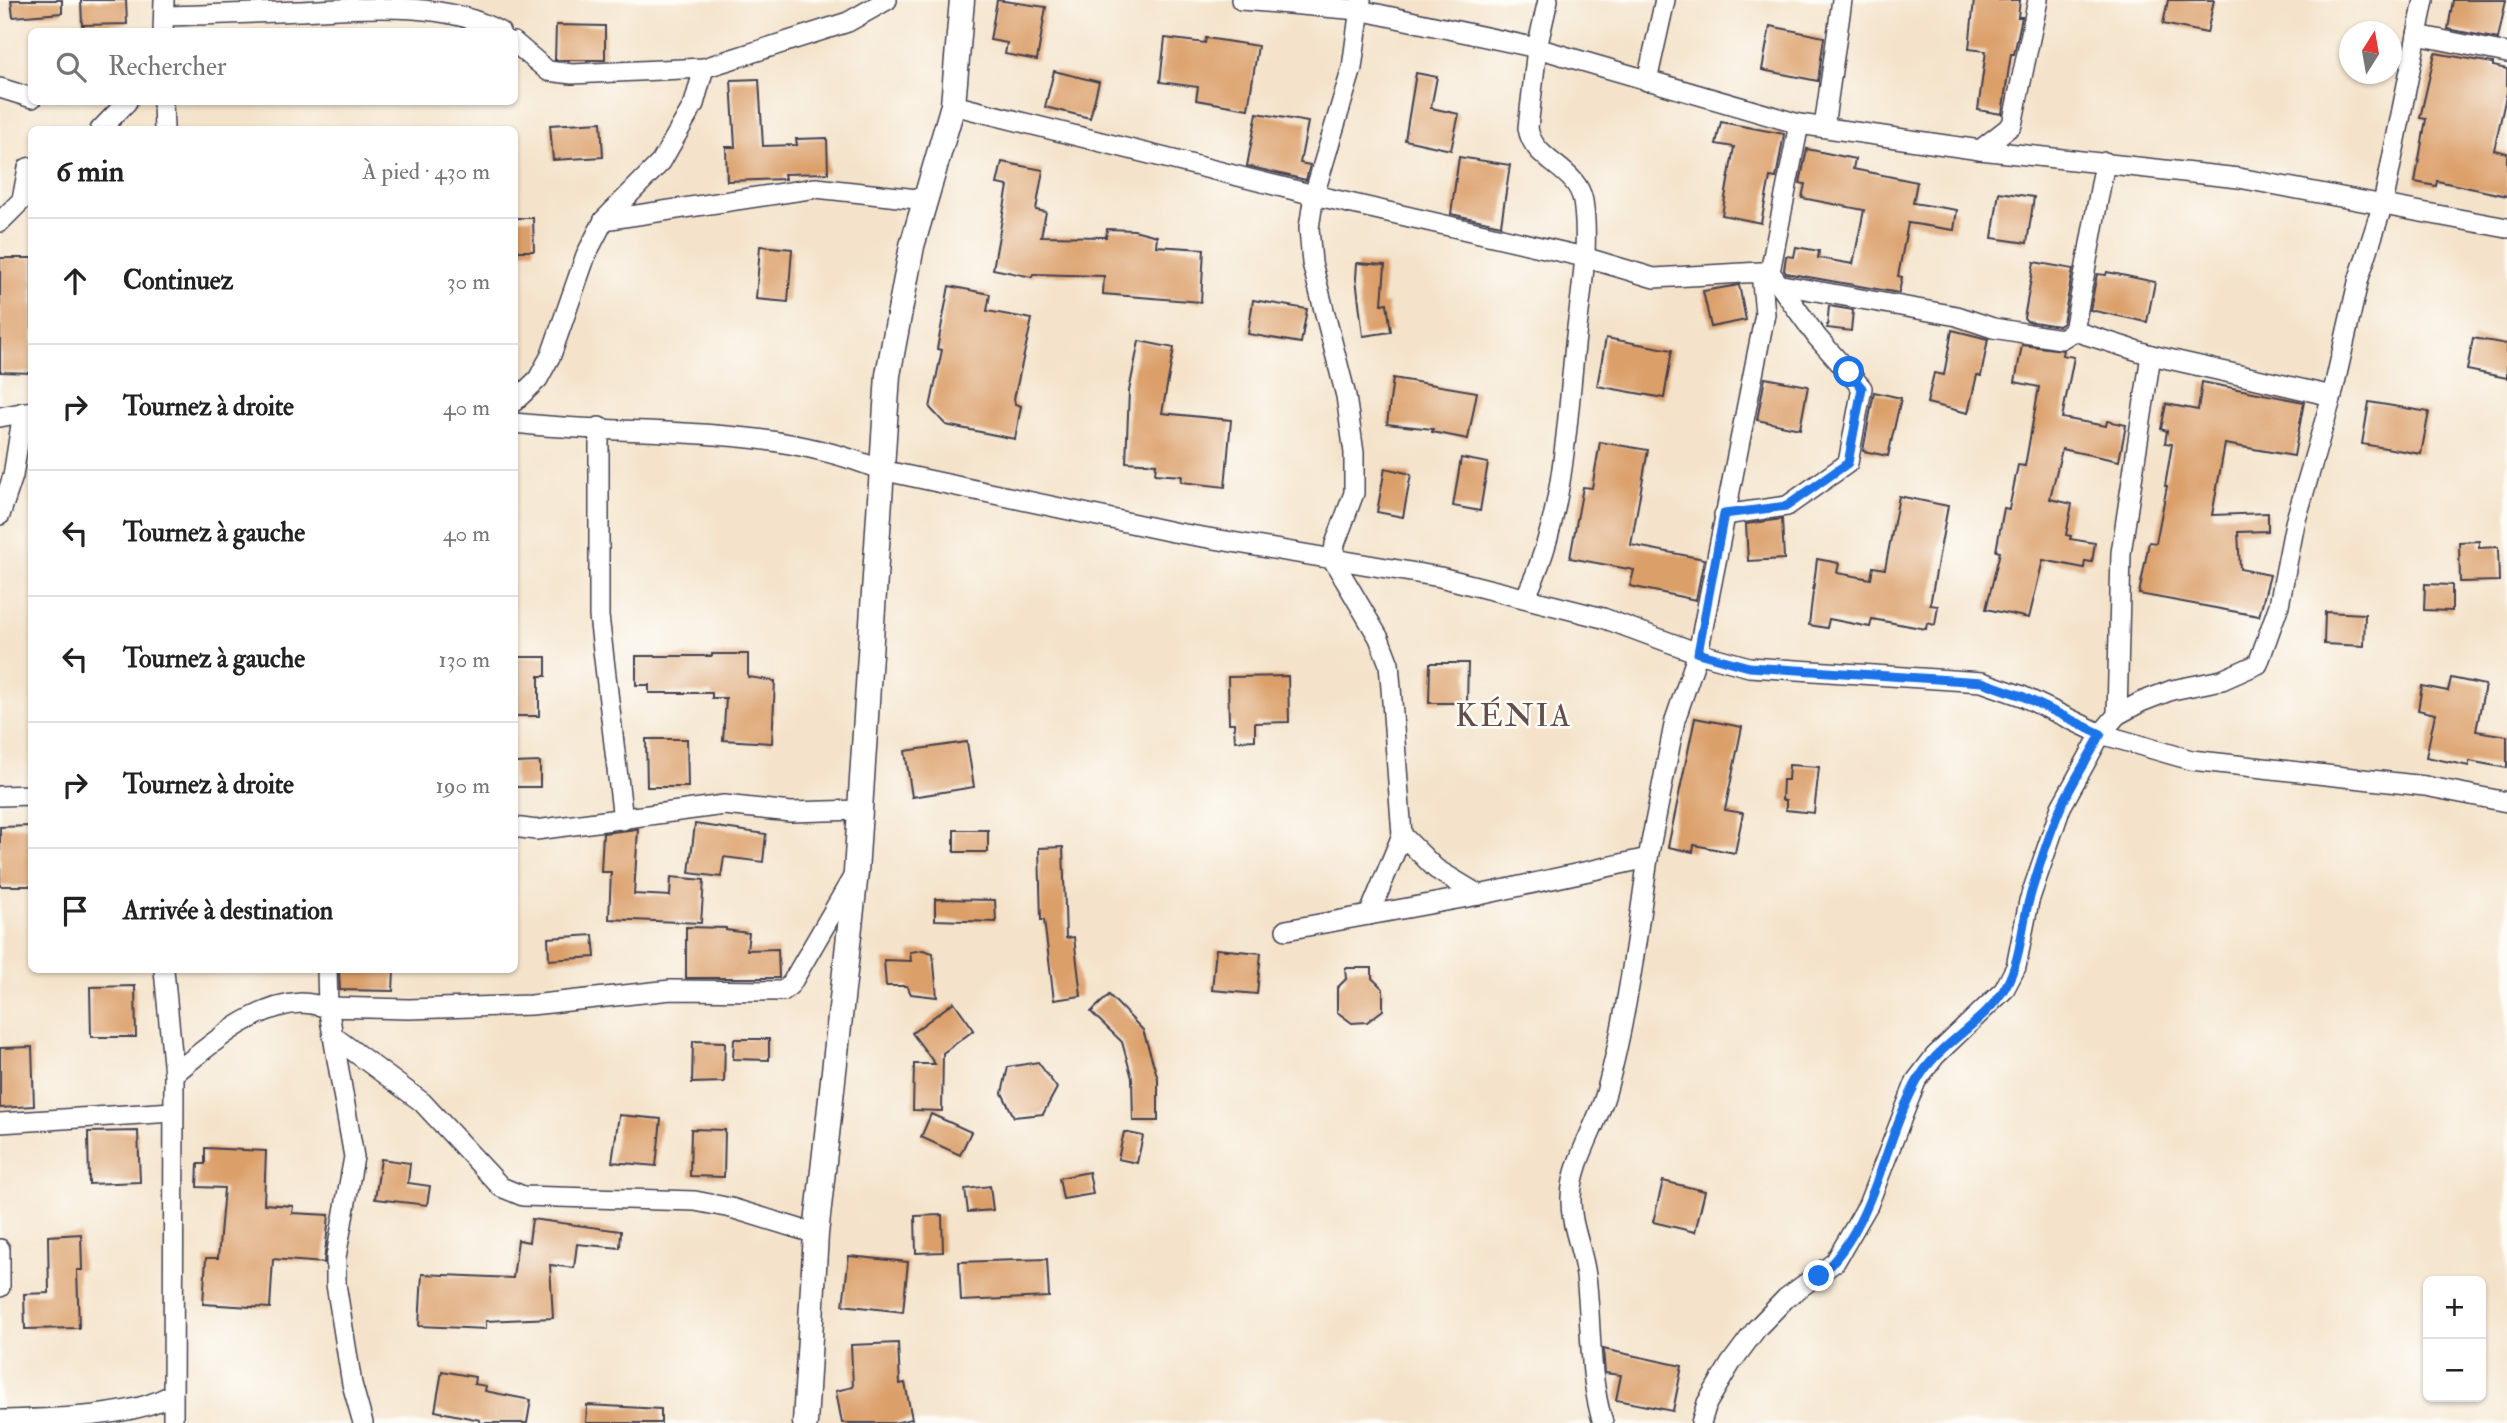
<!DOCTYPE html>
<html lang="fr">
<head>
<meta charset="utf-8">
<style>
  :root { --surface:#fff; --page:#f6f6f6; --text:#222; --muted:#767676; --line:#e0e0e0 }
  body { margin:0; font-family:"IM FELL Double Pica",serif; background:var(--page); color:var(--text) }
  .controls { position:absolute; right:21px; bottom:21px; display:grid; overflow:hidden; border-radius:10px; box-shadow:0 2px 5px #0004 }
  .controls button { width:63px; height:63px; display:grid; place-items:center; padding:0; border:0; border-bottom:2px solid var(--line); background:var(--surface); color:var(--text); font:35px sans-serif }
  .compass { position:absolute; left:2339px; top:21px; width:63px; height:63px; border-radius:50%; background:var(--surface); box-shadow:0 2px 5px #0004; rotate:11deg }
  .stop { position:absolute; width:21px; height:21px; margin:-16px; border:5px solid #1a73e8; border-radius:50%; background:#fff }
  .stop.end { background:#1a73e8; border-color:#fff; box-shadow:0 2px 7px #0008 }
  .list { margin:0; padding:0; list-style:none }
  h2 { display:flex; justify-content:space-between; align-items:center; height:91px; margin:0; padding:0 28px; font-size:30px }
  h2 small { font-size:23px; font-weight:400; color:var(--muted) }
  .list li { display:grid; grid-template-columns:46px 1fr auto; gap:21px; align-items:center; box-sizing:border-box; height:126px; padding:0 28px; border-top:2px solid var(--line) }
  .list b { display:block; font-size:26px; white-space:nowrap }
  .list em { font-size:23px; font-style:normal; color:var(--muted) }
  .icon { flex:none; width:38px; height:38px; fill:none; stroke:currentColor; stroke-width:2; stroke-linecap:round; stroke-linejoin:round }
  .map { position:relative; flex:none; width:2507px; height:1423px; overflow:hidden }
  .search { position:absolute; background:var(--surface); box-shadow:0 2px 5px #0004; left:28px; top:28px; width:490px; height:77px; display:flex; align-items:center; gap:18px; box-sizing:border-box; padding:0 24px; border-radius:10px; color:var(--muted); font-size:26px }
  .panel { position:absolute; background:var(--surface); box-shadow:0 2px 5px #0004; left:28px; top:126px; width:490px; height:847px; border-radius:10px }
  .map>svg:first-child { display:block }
  .building { fill:#db9f69 }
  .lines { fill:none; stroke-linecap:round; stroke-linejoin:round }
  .minor-casing { stroke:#423f50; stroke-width:22 }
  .tertiary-casing { stroke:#423f50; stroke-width:27 }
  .minor { stroke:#fff; stroke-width:19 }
  .tertiary { stroke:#fff; stroke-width:24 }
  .route { stroke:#1a73e8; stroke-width:9 }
  .labels { text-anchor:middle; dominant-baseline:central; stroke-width:5; stroke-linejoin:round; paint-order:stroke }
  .neighbourhood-label { font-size:32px; letter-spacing:2px; fill:#634e4b; stroke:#fdfcf7 }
</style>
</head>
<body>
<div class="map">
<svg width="2507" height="1423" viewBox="0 0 2507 1423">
  <rect width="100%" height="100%" fill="#fdfcf7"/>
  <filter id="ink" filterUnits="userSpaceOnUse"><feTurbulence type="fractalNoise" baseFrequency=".0143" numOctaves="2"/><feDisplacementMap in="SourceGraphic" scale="14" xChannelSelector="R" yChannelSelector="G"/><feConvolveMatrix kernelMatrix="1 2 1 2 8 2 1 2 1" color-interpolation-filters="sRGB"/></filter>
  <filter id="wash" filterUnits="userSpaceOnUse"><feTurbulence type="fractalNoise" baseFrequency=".00686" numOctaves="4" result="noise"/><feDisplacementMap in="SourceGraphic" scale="28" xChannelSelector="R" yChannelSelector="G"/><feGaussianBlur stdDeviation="1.57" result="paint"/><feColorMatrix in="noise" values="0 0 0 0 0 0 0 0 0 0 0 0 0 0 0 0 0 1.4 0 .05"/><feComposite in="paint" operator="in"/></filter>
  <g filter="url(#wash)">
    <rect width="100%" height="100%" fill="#f4e3ca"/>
    <g id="blocks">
      <g class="building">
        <path d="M11,0H62V13L13,17Z"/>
        <path d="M81,0H126L127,24L82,25Z"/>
        <path d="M997,0L1046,7L1037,60L1005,54L1007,43L990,40Z"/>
        <path d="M1974,0H2020L2018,17H2022L2014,54H2011L2002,114L1978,110L1986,51L1969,49Z"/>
        <path d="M2168,0H2214L2207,33L2163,24Z"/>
        <path d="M2453,0H2506L2498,39L2448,29Z"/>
        <path d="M556,25L605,26V60H555Z"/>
        <path d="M1770,26L1824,37L1818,81L1762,70Z"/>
        <path d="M1165,38L1205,43L1206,38L1258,46L1248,109L1196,100L1198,87L1160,82Z"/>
        <path d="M2435,53L2493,63V66L2507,69V92L2494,150L2507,153V196L2437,181L2436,186L2415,182L2426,119L2420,118Z"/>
        <path d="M1054,71L1099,82L1090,118L1045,107Z"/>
        <path d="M1416,73L1437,77L1431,108L1459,114L1451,150L1405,140Z"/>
        <path d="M759,79L763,146L797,145L796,139L827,138L828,173L784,174L785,179L727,181L726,147H735L731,80Z"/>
        <path d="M1257,113L1308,122L1300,163L1310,165L1306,180L1247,166Z"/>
        <path d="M601,122L603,157L553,160L550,125Z"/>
        <path d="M1721,122L1784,134L1776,178L1770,177L1761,223L1722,215L1734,147L1716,144Z"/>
        <path d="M1807,149L1855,159L1853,169L1917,182L1913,203L1957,210L1954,230L1908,223L1898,276L1902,277L1899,293L1786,273L1784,270L1786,256L1794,257L1796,247L1819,251L1818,258L1853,264L1864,210L1802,198L1805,184L1800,183Z"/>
        <path d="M1459,157L1510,165L1501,225L1451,214Z"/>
        <path d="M1002,162L1043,170L1036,210L1046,212L1041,236L1106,237L1107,229L1134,230L1157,236L1156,246L1204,249L1201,302L1103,294L1104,276L1033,274L1032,277L993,269L1008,186L997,184Z"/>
        <path d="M1999,192L2034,197L2027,243L1992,238Z"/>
        <path d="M514,218H533L534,251H514Z"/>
        <path d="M760,246L792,249L788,302L756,299Z"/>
        <path d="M0,258H32V373L0,372Z"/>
        <path d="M2034,262L2073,269L2063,323L2058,326L2027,321L2024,318Z"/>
        <path d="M1357,263L1385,265L1382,304L1387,303L1391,332L1363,336L1356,278Z"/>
        <path d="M2107,272L2155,282L2147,322L2090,310L2097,274L2106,275Z"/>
        <path d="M1739,285L1746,320L1711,327L1703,291Z"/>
        <path d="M949,286L990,294L987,311L1032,319L1014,399L1015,404L1021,406L1015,439L946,425L930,408L942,350L937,349Z"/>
        <path d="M1253,300L1307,309L1301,343L1248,334Z"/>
        <path d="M1829,306L1853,310L1851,331L1827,328Z"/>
        <path d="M1952,330L1988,339L1981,376L1977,375L1968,413L1927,403L1934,373L1944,375Z"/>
        <path d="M1606,338L1672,350L1664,398L1597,386Z"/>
        <path d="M2473,338L2507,344V378L2467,370Z"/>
        <path d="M1139,341L1174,348L1162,413L1231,420L1225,487L1181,482L1182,476L1155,474L1156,464L1126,462L1129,391Z"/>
        <path d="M2022,345L2063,350L2062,355L2074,357L2062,418L2106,426L2107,421L2126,425L2119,461L2062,449L2050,499L2072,504L2066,535L2071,536L2070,539L2095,543L2092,562L2085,561L2084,568L2043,560L2029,618L1986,609L2000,552L1996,551L2004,508L2009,509L2018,465L2025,466L2039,387L2015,382Z"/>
        <path d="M1393,378L1477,392L1468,439L1432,432L1433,429L1387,424Z"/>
        <path d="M1765,378L1808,386L1800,429L1757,420Z"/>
        <path d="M2202,382L2304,402L2294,456L2225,444L2212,515L2268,513V531L2238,532L2240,569L2270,575L2259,616L2139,594L2149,542L2156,543L2167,486H2165L2172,444L2165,443L2167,431L2161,429L2166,404L2198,410Z"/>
        <path d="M1874,392L1901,398L1888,456L1863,451Z"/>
        <path d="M2369,402L2429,412L2421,454L2362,444Z"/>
        <path d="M1600,442L1648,450L1631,545L1704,559L1696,600L1630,586L1634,570L1570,558L1583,487L1592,488Z"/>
        <path d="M1461,458L1488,463L1480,511L1453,506Z"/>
        <path d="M1385,468L1411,474L1403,517L1377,512Z"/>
        <path d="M1899,496L1948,506L1930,605L1938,606L1935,625L1927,623L1926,629L1872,619L1870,627L1829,619L1827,628L1809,625L1817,559L1839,563L1837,573L1871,579L1873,567L1885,569Z"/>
        <path d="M1782,519L1784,559L1748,561L1746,524Z"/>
        <path d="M2479,541V548L2498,547L2499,581L2460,582L2459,542Z"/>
        <path d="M2425,584L2452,585V611L2424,610Z"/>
        <path d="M2325,612L2365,614L2364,646L2324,644Z"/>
        <path d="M712,654H748V677L775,681L772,743L723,740L726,698H712V693H649V685H636V656H712Z"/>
        <path d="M514,657H546V676H539V716H514Z"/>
        <path d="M1430,663H1468L1467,703H1429Z"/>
        <path d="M1288,676L1289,722L1255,723V740L1235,741L1234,723H1229L1228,677Z"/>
        <path d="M2451,678L2485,685L2476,731L2507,736V768L2469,761V766L2426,757L2435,714L2418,710L2422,686L2448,691Z"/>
        <path d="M1695,718L1742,727L1725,810L1743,813L1735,853L1694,845L1693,852L1668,847Z"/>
        <path d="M646,739H687L688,787H647Z"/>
        <path d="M967,742L974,787L912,797L905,751Z"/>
        <path d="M540,762V787H514V763Z"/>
        <path d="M1789,765L1819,767L1814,813L1786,810V800H1782L1783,780H1788Z"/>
        <path d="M695,824L766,834L763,862L724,857L721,877L689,873Z"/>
        <path d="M32,826V886H0V827Z"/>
        <path d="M638,829L634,894L670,896L671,877L704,880L701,923L609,919L611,872H601L603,833Z"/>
        <rect x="954" y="830" width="34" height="22"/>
        <path d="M1063,847L1066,938L1074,937L1081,996L1054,1000L1044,920H1041L1039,848Z"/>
        <path d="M935,899L995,900L996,922L935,920Z"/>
        <path d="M686,927L726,928V930L749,933L747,950L778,949L779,978H686Z"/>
        <path d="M593,935L595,957L549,960L548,938Z"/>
        <path d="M1216,949L1261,953L1257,994L1212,990Z"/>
        <path d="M923,950L933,953L937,997L911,994L907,986H886L884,960L911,961L910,952Z"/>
        <path d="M1345,968H1372V978L1383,989V1010L1367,1022L1352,1023L1337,1012V988L1346,979Z"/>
        <path d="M339,970H394L393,991L340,990Z"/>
        <path d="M135,986L136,1037H91L90,987Z"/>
        <path d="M1109,995L1143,1030L1158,1079V1121H1133L1132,1078L1122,1042L1091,1012Z"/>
        <path d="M954,1002L974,1030L943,1053L942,1111L913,1110L914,1064H935L912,1033Z"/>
        <path d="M734,1039H769V1060L733,1059Z"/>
        <path d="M693,1041L725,1042L724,1082L692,1083Z"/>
        <path d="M32,1047L34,1106L0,1108V1048Z"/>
        <path d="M1038,1062L1057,1088L1043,1114L1014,1117L1002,1093L1008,1067Z"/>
        <path d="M931,1114L971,1132L960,1155L921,1137Z"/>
        <path d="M619,1115L661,1119L656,1166L612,1162Z"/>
        <path d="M691,1129L725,1130L724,1177L690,1176Z"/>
        <path d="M138,1131L140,1182L89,1184L88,1132Z"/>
        <path d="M1124,1132L1143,1136L1137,1163L1118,1159Z"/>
        <path d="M205,1148L266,1151L264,1204L293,1206L292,1213L329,1215L324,1263L273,1259L270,1308L203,1304L206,1258H218L224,1188L197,1187L198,1164H205Z"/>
        <path d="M381,1159L410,1163L408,1183L430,1186L427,1205L375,1199Z"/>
        <path d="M1089,1172L1093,1194L1063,1199L1059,1178Z"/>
        <path d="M1663,1181L1705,1191L1695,1232L1653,1222Z"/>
        <path d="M990,1186L993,1210L968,1212L965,1189Z"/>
        <path d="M942,1215L943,1252L916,1253L915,1216Z"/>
        <path d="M532,1219L621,1231L620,1248L577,1244L574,1268L550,1265L553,1318L486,1321V1329L419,1326L422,1274L513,1278L518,1240L529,1242Z"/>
        <path d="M81,1234L82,1270H77L79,1328L25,1329L24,1294L49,1293L48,1236Z"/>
        <path d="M849,1256L908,1262L903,1312L843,1305Z"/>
        <path d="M1047,1259L1049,1297L961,1301L959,1262Z"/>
        <path d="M898,1343L900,1384L905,1383L912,1419L893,1423H842L836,1391L853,1387L851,1345Z"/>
        <path d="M1603,1349L1682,1366L1673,1411L1616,1400L1621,1375L1605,1373Z"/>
        <path d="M442,1371L475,1377L474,1384L486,1386L485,1391L531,1400L527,1423H479L480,1420L435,1411Z"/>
        <path d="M587,1405L661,1409V1423H586Z"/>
      </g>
    </g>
  </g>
  <g filter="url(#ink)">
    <use href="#blocks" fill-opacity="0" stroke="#423f50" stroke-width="2"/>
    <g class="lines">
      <g class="minor-casing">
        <g id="minor">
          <path d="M1241,0L1359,10L1537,48L1799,124L1980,150L2239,178L2507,228"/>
          <path d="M1361,0L1352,68L1314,195L1309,228L1312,263L1346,396L1354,453V493L1335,544L1333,560L1379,638L1389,664L1391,688L1402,835L1369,915"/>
          <path d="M164,16C209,15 254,13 299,11C359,8 447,0 500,32"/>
          <path d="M163,32L164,0"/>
          <path d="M2417,35L2507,53"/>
          <path d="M514,42L548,71L572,74L704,68L848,22L887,0"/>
          <path d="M1647,81L1665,0"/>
          <path d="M0,88L32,98"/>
          <path d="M163,102L164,130"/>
          <path d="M953,105L1314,195L1584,257L1654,278L1761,272L1765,314L1698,653L1675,720L1648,858L1479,895L1286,930"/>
          <path d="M1824,127L1842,0"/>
          <path d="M100,130L127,102"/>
          <path d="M1980,150L2012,125L2038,0"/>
          <path d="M2105,162L2074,331L2151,355L2332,396"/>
          <path d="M604,220L816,188L926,200"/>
          <path d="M0,222L22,200L28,168L32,167"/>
          <path d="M1782,285L1957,316L1993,328L2061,339L2074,331"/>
          <path d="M514,402L538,379L551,355L586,255L604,220L661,162L694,104L704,68"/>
          <path d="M0,417L32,411"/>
          <path d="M514,423C637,437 765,422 881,470L1173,532L1440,577L1603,618L1698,653L1749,667L1982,682L2022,696L2101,734L2191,760L2425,786L2507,802"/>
          <path d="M599,427V616L623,820"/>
          <path d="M0,515L13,476L23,412"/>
          <path d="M1724,515L1787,506L1848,463L1862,388L1817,337L1770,272L1799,124"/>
          <path d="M1525,598C1564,520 1566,430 1575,345C1580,298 1590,248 1583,201C1577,167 1533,162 1528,128L1537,48L1548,0"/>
          <path d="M2117,715L2121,553L2151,355"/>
          <path d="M0,796L32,795"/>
          <path d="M514,827L536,830L724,805L791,812L860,810"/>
          <path d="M1402,835L1436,869L1479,895"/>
          <path d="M164,970L174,1074L173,1423"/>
          <path d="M333,1036L354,1157L336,1257V1284L352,1384L363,1423"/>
          <path d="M174,1074C209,1046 253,1005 301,1003C310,1003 319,1006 328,1007L327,970"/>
          <path d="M0,1123L173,1112"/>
          <path d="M816,1234L731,1208L695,1201L523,1196L501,1187L422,1102L333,1036L328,1007L409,1009L531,1005L671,990L783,991L791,984L853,877"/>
          <path d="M0,1249V1287"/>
          <path d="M1,1420C45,1419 136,1418 172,1394"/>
          <path d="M1603,1423C1588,1375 1592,1326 1586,1276C1583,1250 1570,1224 1571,1198C1572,1161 1596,1128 1606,1093C1627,1016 1637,937 1648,858"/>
          <path d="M1701,1423L1707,1403L1731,1363L1757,1328L1786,1298L1835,1262L1868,1205L1916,1081L1935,1056L2004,990L2016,967L2029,901L2061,807L2101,734L2117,715L2141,702L2172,690L2222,680L2258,664L2279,605L2295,523L2332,396L2359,278L2383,204L2424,0"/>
        </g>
      </g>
      <g class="tertiary-casing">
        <path id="tertiary" d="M805,1423L816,1234L856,872L888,375L912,246L953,105L962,0"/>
      </g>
      <use href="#minor" class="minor"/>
      <use href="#tertiary" class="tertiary"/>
    </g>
  </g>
  <g class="lines" filter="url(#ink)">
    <path class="route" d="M1819,1276C1875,1227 1882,1145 1916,1083C1937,1043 1984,1025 2006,986C2021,959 2021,929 2029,900C2038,869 2048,838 2060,809C2072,783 2088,759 2101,734L2022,696L1982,682L1749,667L1698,653L1724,514L1787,506L1848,463L1862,388L1849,372"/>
  </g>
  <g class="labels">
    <g class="neighbourhood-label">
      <text x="1514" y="716">KÉNIA</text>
    </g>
  </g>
</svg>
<div class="controls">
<button>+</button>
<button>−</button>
</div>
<svg class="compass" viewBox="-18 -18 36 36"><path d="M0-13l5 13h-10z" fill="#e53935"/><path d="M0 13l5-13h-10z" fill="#767676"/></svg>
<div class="stop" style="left:1849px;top:372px"></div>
<div class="stop end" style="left:1819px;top:1276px"></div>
<div class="search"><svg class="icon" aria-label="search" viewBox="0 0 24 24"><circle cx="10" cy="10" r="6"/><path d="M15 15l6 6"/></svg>Rechercher</div>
<section class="panel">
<h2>6 min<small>À pied · 430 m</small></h2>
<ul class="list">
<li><svg class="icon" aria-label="ahead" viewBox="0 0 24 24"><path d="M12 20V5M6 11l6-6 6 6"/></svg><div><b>Continuez</b></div><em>30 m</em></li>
<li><svg class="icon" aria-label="right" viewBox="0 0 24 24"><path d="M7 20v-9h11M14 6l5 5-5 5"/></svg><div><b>Tournez à droite</b></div><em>40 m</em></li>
<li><svg class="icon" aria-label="left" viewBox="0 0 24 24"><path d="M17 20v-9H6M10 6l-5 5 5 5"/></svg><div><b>Tournez à gauche</b></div><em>40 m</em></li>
<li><svg class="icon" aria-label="left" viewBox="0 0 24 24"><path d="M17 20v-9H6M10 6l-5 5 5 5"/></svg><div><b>Tournez à gauche</b></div><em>130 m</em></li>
<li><svg class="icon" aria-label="right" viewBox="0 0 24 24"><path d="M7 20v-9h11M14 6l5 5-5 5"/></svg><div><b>Tournez à droite</b></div><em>190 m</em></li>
<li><svg class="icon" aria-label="arrive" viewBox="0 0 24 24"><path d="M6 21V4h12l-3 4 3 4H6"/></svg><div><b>Arrivée à destination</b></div></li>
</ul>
</section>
</div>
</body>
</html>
